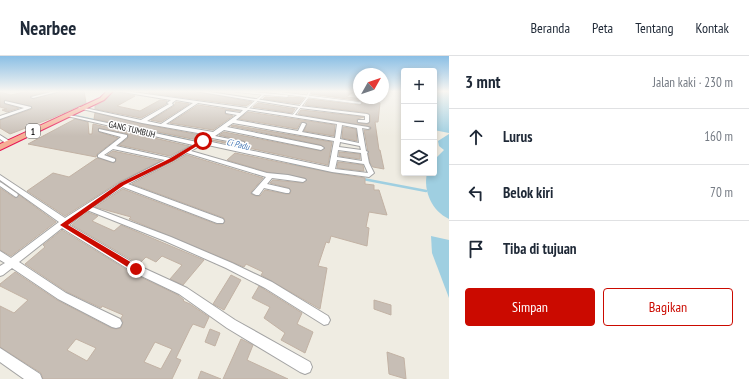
<!DOCTYPE html>
<html lang="id">
<head>
<meta charset="utf-8">
<style>
  :root { --surface:#fff; --page:#f2f2f3; --text:#1f2937; --muted:#747a83; --line:#e0e1e3; --accent:#cb0a00 }
  body { margin:0; font-family:"PT Sans Narrow",sans-serif; background:var(--page); color:var(--text) }
  .controls { position:absolute; right:12px; top:12px; display:grid; overflow:hidden; border-radius:4px; box-shadow:0 2px 6px #0003 }
  .controls button { width:36px; height:36px; display:grid; place-items:center; padding:0; border:0; border-bottom:1px solid var(--line); background:var(--surface); color:var(--text); font:20px sans-serif }
  .compass { position:absolute; left:353px; top:12px; width:36px; height:36px; border-radius:50%; background:var(--surface); box-shadow:0 2px 6px #0003; rotate:50deg }
  .stop { position:absolute; width:12px; height:12px; margin:-9px; border:3px solid #cb0a00; border-radius:50%; background:#fff }
  .stop.end { background:#cb0a00; border-color:#fff; box-shadow:0 1px 4px #0008 }
  .list { margin:0; padding:0; list-style:none }
  h2 { display:flex; justify-content:space-between; align-items:center; height:52px; margin:0; padding:0 16px; font-size:17px }
  h2 small { font-size:13px; font-weight:400; color:var(--muted) }
  .list li { display:grid; grid-template-columns:26px 1fr auto; gap:12px; align-items:center; box-sizing:border-box; height:56px; padding:0 16px; border-top:1px solid var(--line) }
  .list b { display:block; font-size:15px; white-space:nowrap }
  .list em { font-size:13px; font-style:normal; color:var(--muted) }
  .actions { display:flex; gap:8px; padding:12px 16px }
  .actions a { flex:1; padding:9px 0; border:1px solid var(--accent); border-radius:4px; text-align:center; font-size:14px; color:var(--accent) }
  .actions .main { background:var(--accent); color:#fff }
  .icon { flex:none; width:22px; height:22px; fill:none; stroke:currentColor; stroke-width:2; stroke-linecap:round; stroke-linejoin:round }
  .map { position:relative; flex:none; width:449px; height:323px; overflow:hidden }
  header { display:flex; align-items:center; gap:24px; box-sizing:border-box; height:56px; padding:0 20px; background:var(--surface); border-bottom:1px solid var(--line) }
  header strong { font-size:19px }
  nav { display:flex; gap:22px; margin-inline-start:auto; font-size:14px }
  main { display:flex }
  aside { flex:1; background:var(--surface) }
  .map>svg:first-child { display:block }
  .water { fill:#9fcfe1 }
  .lines { fill:none; stroke-linecap:round; stroke-linejoin:round }
  .stream-far2 { stroke:#9fcfe1; stroke-width:1.5 }
  .stream-far1 { stroke:#9fcfe1; stroke-width:2 }
  .stream { stroke:#9fcfe1; stroke-width:2.5 }
  .building { fill:#c7beb5; stroke:#c2b2a4; fill-rule:evenodd }
  .service-far1-casing { stroke:#a4a4a4; stroke-width:3 }
  .service-casing { stroke:#a4a4a4; stroke-width:5.5 }
  .minor-casing { stroke:#a4a4a4; stroke-width:2 }
  .trunk-casing { stroke:#e61754; stroke-width:2 }
  .service-far1 { stroke:#fff; stroke-width:2 }
  .service { stroke:#fff; stroke-width:3.5 }
  .minor { fill:#fff; fill-rule:evenodd }
  .trunk { fill:#f6ae95; fill-rule:evenodd }
  .route { fill:#cb0a00 }
  .labels { text-anchor:middle; dominant-baseline:central; stroke-width:3; stroke-linejoin:round; paint-order:stroke }
  .far-street-label { font-size:9px; fill:#1d1d1d; stroke:#fff }
  .shield { fill:#fff; stroke:#616161; stroke-width:1 }
  .shield-label { font-size:9px; font-weight:bold; fill:#1d1d1d }
  .far-water-label { font-size:9px; font-style:italic; fill:#4376b4; stroke:#fff }
</style>
</head>
<body>
<header>
<strong>Nearbee</strong>
<nav><a>Beranda</a><a>Peta</a><a>Tentang</a><a>Kontak</a></nav>
</header>
<main>
<div class="map">
<svg width="449" height="323" viewBox="0 0 449 323">
  <rect width="100%" height="100%" fill="#efece2"/>
  <g class="water">
    <path d="M434,35H449V77L434,74Z"/>
    <path d="M449,78V163C432,155 423,135 427,117H434V104L444,94L439,90L438,85Z"/>
    <path d="M431,180L449,184V242L432,197Z"/>
  </g>
  <g class="lines">
    <path class="stream-far2" d="M60,56L113,68"/>
    <g class="stream-far1">
      <path d="M109,67L201,87"/>
      <path d="M290,107L301,110"/>
    </g>
    <g class="stream">
      <path d="M297,109L344,119"/>
      <path d="M363,123L426,135"/>
    </g>
  </g>
  <g class="building">
    <path d="M28,35H49L30,40L33,43L62,35H84L86,47L52,62L10,78L0,72V64L32,53V51L5,44L4,45L5,48L19,52L7,56L2,54L7,53L0,51V36L11,39Z"/>
    <path d="M114,35L135,40L117,50L140,55L160,44L167,45L166,48L141,62L95,53V50L105,45Z"/>
    <path d="M149,35H194L252,46L246,50L149,37Z"/>
    <path d="M312,35H355L346,41L372,44V46L380,47L378,66H375L379,94H380L384,113L373,111L370,107L364,74H369L371,73V71L298,58L301,54L364,61L357,63V67L368,68L370,66V59L368,57L305,49L309,43L360,49L362,48V45L311,38Z"/>
    <path d="M265,41L287,42L289,41L304,42L299,48L263,43Z"/>
    <path d="M176,46L189,48L161,66L151,64L174,50Z"/>
    <path d="M258,47L295,53L292,57L253,51Z"/>
    <path d="M198,49L240,55L225,54V58L233,60L213,74L170,67Z"/>
    <path d="M248,56L335,69L334,80L304,75L307,68L304,66H301L297,73L239,63Z"/>
    <path d="M95,57L142,68L205,80L197,84L94,63Z"/>
    <path d="M75,63L88,66L89,78H92L93,68L189,90L170,100L119,89L128,82V78L99,72L98,73L99,76L118,82L97,98L96,101L28,88Z"/>
    <path d="M233,69L332,86L328,109L211,84L245,89L244,85L219,79L224,76L321,95L325,92L321,89L231,70Z"/>
    <path d="M343,71L356,73L357,85L342,82Z"/>
    <path d="M113,95L161,105L119,126L65,160L27,135L53,117L69,121L97,102L114,107L116,105V102L107,99Z"/>
    <path d="M339,96L360,98V103L339,100Z"/>
    <path d="M235,97L332,117L365,122V128L374,129V134H379L387,159L369,156L366,171L369,172L367,190L331,180L329,187L326,186L318,210L327,212L320,253L261,219L263,216L246,208L244,211L129,163L131,161L95,151L123,133L216,168H223L225,166L224,162L132,128L187,99L263,122L251,136V138L256,140H260L265,134L286,138H290L291,134L289,132L270,127L273,124L303,127L307,124L305,122L267,116L227,104Z"/>
    <path d="M338,106L363,109L364,115L337,112Z"/>
    <path d="M0,132L15,142L19,139L56,166L11,200L0,194Z"/>
    <path d="M87,156L98,160L92,165L114,175L121,169L204,204L183,229L170,223L182,209L162,200L156,206L146,201L139,208L72,169Z"/>
    <path d="M62,174L132,217L178,239L184,244L183,245L190,248L209,261L204,272L193,268L190,273L176,302L181,304L172,323H43L41,317L0,291V250L14,257L28,244L0,230V228L15,216L57,244L111,272L116,273L121,272L123,266L121,262L123,259L102,250L101,252L67,236L25,208L45,191L43,189ZM76,283L96,292L87,305L67,294ZM155,286L172,293L161,313L144,306Z"/>
    <path d="M231,219L241,224L224,254L213,248Z"/>
    <path d="M259,230L302,257L297,268L313,276L305,297L281,284L285,277L264,262L270,251L252,242Z"/>
    <path d="M374,244L391,249V259L374,253Z"/>
    <path d="M210,273L220,277L215,290L205,286Z"/>
    <path d="M241,283L253,289L247,304L288,323H223Z"/>
    <path d="M387,296L404,302L406,323L389,318Z"/>
    <path d="M201,315L221,323H198Z"/>
  </g>
  <g class="lines">
    <g class="service-far1-casing">
      <g id="service-far1">
        <path d="M236,35L264,38"/>
        <path d="M265,35L360,47"/>
        <path d="M247,53L264,38L287,40"/>
        <path d="M293,60L307,42L310,35"/>
      </g>
    </g>
    <g class="service-casing">
      <path id="service" d="M0,128L16,139"/>
    </g>
    <g class="minor-casing">
      <g id="minor">
        <path d="M55,35H61L33,42L31,41Z"/>
        <path d="M116,35H125L283,57L368,71L370,72L368,73L362,72L366,95L368,96L367,97L369,107L374,117L369,121L332,116L203,88L191,95L267,117L288,119L305,123L306,124L303,126L272,122L267,128L289,133L290,135L289,137H286L264,132L259,139H256L252,137L266,121L187,97L128,128L223,163L224,165L223,167H217L123,131L92,151L171,181L232,207L272,226L328,260L330,264L328,268L324,269L265,232L226,212L165,185L87,154L69,169L139,210L187,232L235,264L310,306L312,311L310,316L305,318L300,316L227,272L179,238L133,216L62,172L19,206L66,237L120,263L122,267L120,271L116,272L112,271L58,243L12,212L3,219L0,220V210L5,207L0,204V195L11,202L59,166L0,124V119L65,162L120,127L165,104L113,93L104,99L115,103V105L113,106L98,101V99L121,81L99,75V73L127,79V81L116,90L170,102L193,89L67,60L65,59V58L197,86L209,79L142,67L78,52L80,51L141,64L169,48L167,47L171,44ZM176,44L193,47L161,68L147,65L173,49L172,47ZM198,47L243,54L240,57L226,55V57L237,59L213,76L166,68ZM248,54L337,68L335,82L302,76L306,68L304,67H302L298,75L236,64ZM233,67L334,85L329,111L207,85L212,82L244,88V86L215,80L224,74L321,94L324,92L321,90L227,71ZM342,69L357,72L359,87L340,83ZM340,86L360,90L361,94L339,91ZM338,94L361,97L362,105L337,101ZM337,104L364,108L368,117L335,113Z"/>
        <path d="M195,35H204L300,50L367,58L369,59V66L367,67L358,66V64H365V60L300,52Z"/>
        <path d="M5,45L31,51V52L0,63V60L24,52L5,47Z"/>
        <path d="M0,79L11,86V88H7L0,83Z"/>
        <path d="M0,292L40,318L42,323H24L0,306Z"/>
      </g>
    </g>
    <g class="trunk-casing">
      <path id="trunk" d="M107,35H113L104,44L0,94V88L100,42Z"/>
    </g>
    <use href="#service-far1" class="service-far1"/>
    <use href="#service" class="service"/>
    <use href="#minor" class="minor"/>
    <use href="#trunk" class="trunk"/>
  </g>
  <linearGradient id="sky" x2="0" y2="1"><stop stop-color="#8bbfe5"/><stop offset="0.44" stop-color="#f8f6f2"/><stop offset="1" stop-color="#f8f6f2" stop-opacity="0"/></linearGradient>
  <rect width="449" height="80" fill="url(#sky)"/>
  <path class="route" d="M201,84L205,85L173,105L124,129L68,169L139,211V215H134L60,169L120,127L169,103Z"/>
  <g class="labels">
    <g class="far-street-label">
      <text transform="translate(132 73) rotate(13)">GANG TUMBUH</text>
    </g>
    <rect class="shield" x="26" y="68" width="14" height="14" rx="3"/>
    <g class="shield-label">
      <text x="33" y="75">1</text>
    </g>
    <g class="far-water-label">
      <text transform="translate(238 88) rotate(13)">Ci Padu</text>
    </g>
  </g>
</svg>
<div class="controls">
<button>+</button>
<button>−</button>
<button><svg class="icon" aria-label="layers" viewBox="0 0 24 24"><path d="M12 4l9 5-9 5-9-5zM3 14l9 5 9-5"/></svg></button>
</div>
<svg class="compass" viewBox="-18 -18 36 36"><path d="M0-13l5 13h-10z" fill="#e53935"/><path d="M0 13l5-13h-10z" fill="#747a83"/></svg>
<div class="stop" style="left:203px;top:85px"></div>
<div class="stop end" style="left:136px;top:213px"></div>
</div>
<aside>
<h2>3 mnt<small>Jalan kaki · 230 m</small></h2>
<ul class="list">
<li><svg class="icon" aria-label="ahead" viewBox="0 0 24 24"><path d="M12 20V5M6 11l6-6 6 6"/></svg><div><b>Lurus</b></div><em>160 m</em></li>
<li><svg class="icon" aria-label="left" viewBox="0 0 24 24"><path d="M17 20v-9H6M10 6l-5 5 5 5"/></svg><div><b>Belok kiri</b></div><em>70 m</em></li>
<li><svg class="icon" aria-label="arrive" viewBox="0 0 24 24"><path d="M6 21V4h12l-3 4 3 4H6"/></svg><div><b>Tiba di tujuan</b></div></li>
</ul>
<div class="actions"><a class="main">Simpan</a><a>Bagikan</a></div>
</aside>
</main>
</body>
</html>
